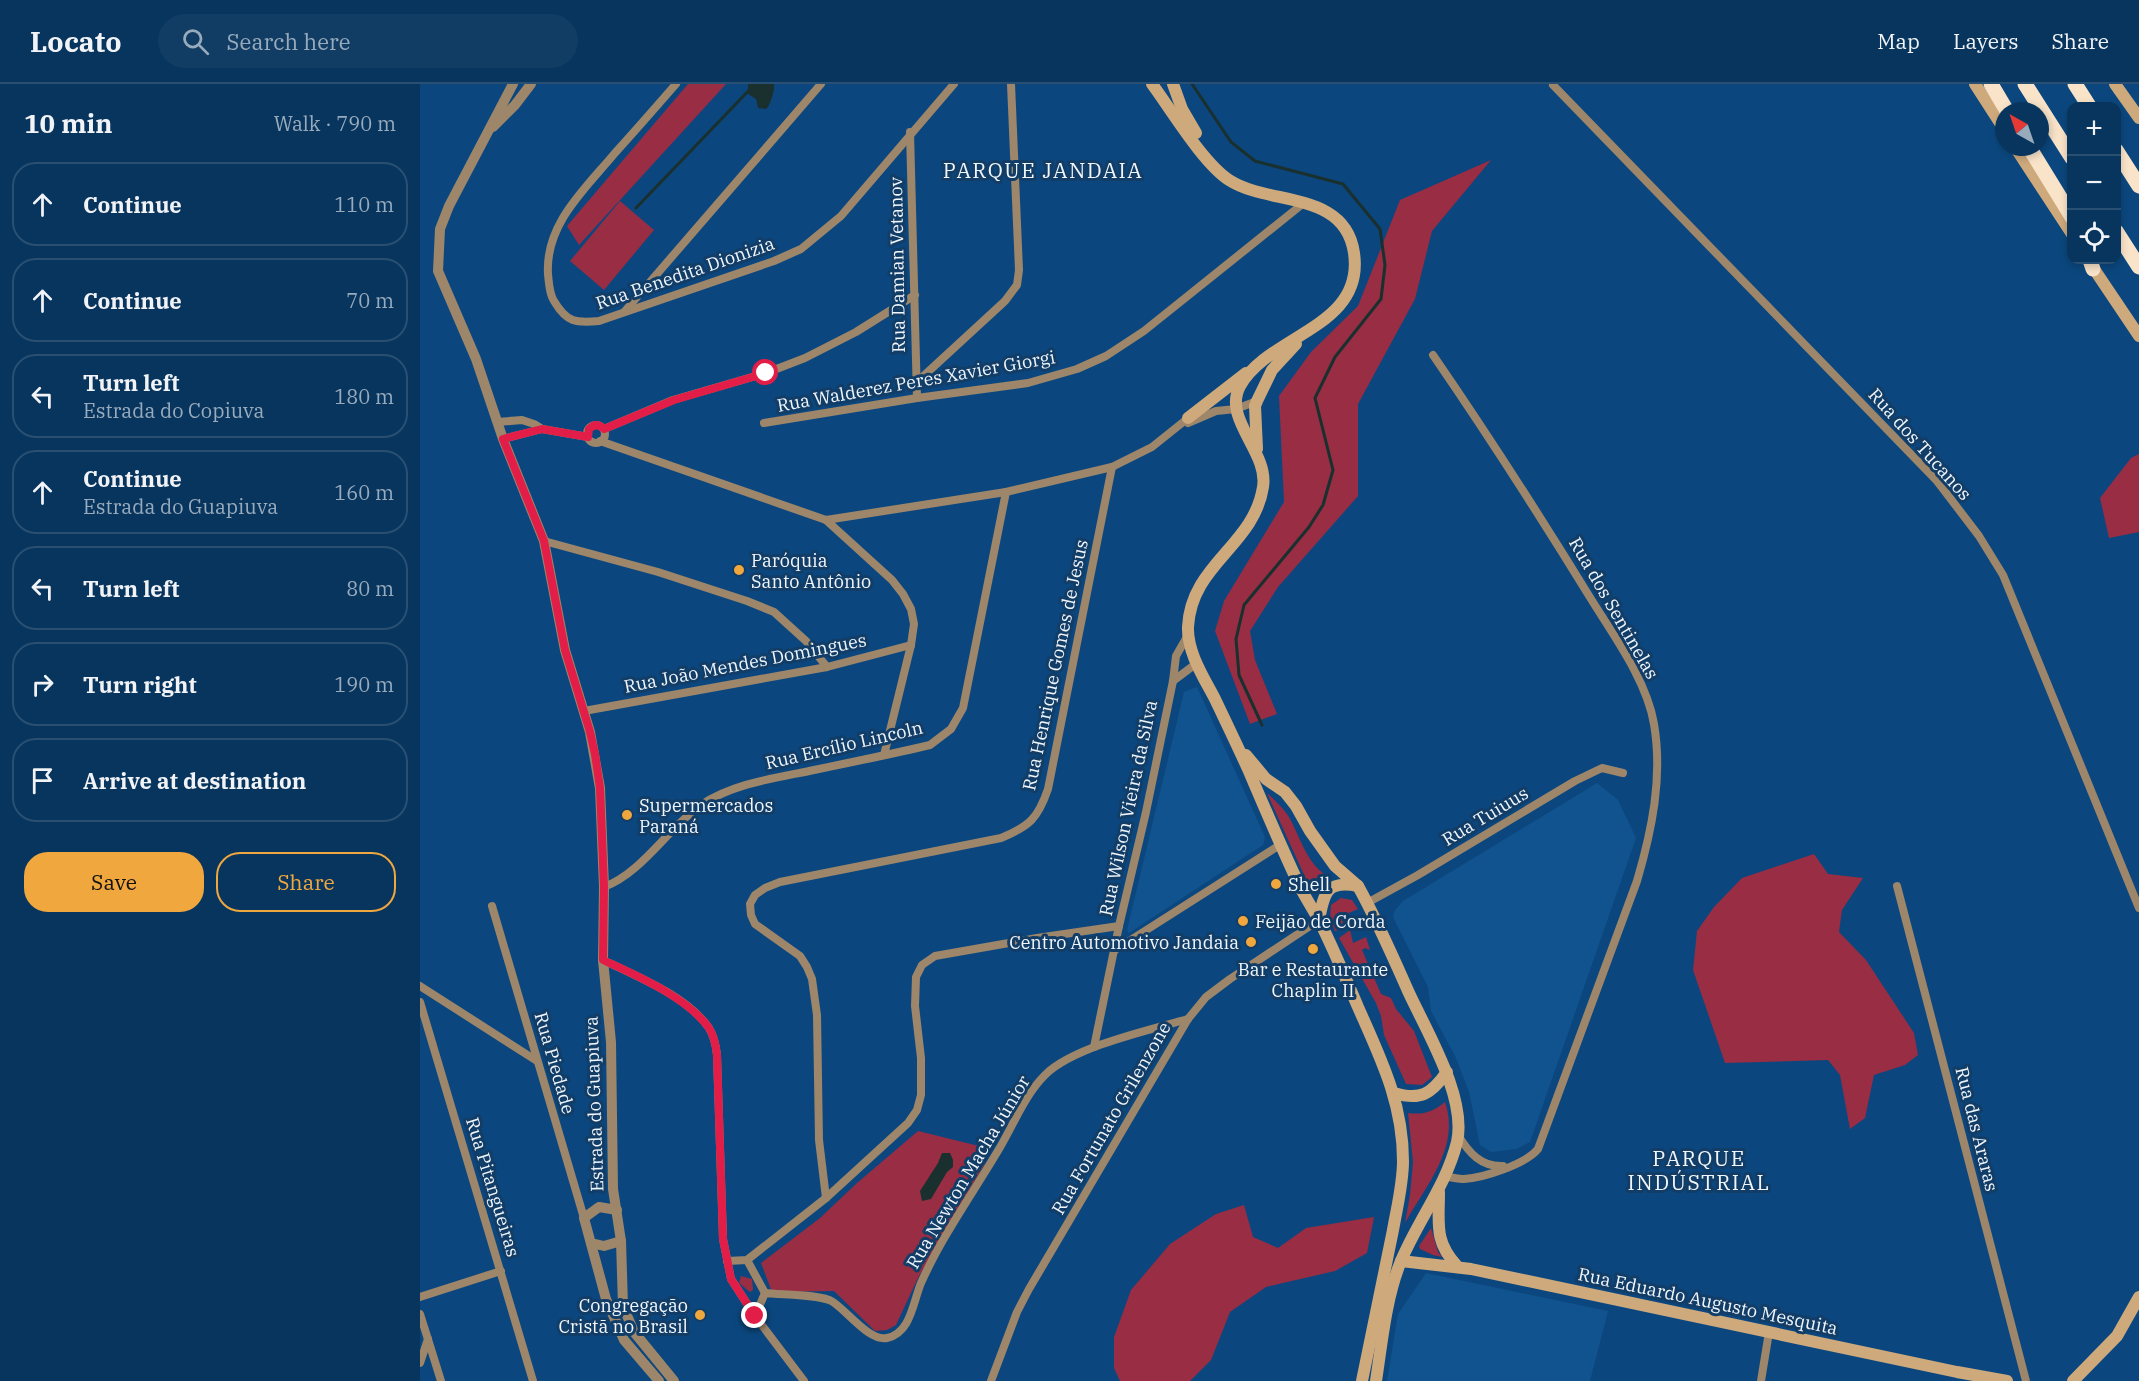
<!DOCTYPE html>
<html lang="en">
<head>
<meta charset="utf-8">
<style>
  :root { --surface:#08355e; --page:#113d64; --text:#f1f3f6; --muted:#98abbc; --line:#295073; --accent:#f0a73e }
  body { margin:0; font-family:"IBM Plex Serif",serif; background:var(--page); color:var(--text) }
  .controls { position:absolute; right:18px; top:18px; display:grid; overflow:hidden; border-radius:12px; box-shadow:0 3px 9px #0003 }
  .controls button { width:54px; height:54px; display:grid; place-items:center; padding:0; border:0; border-bottom:2px solid var(--line); background:var(--surface); color:var(--text); font:30px sans-serif }
  .compass { position:absolute; left:1575px; top:18px; width:54px; height:54px; border-radius:50%; background:var(--surface); box-shadow:0 3px 9px #0003; rotate:320deg }
  .stop { position:absolute; width:18px; height:18px; margin:-14px; border:4px solid #e11d48; border-radius:50%; background:#fff }
  .stop.end { background:#e11d48; border-color:#fff; box-shadow:0 2px 6px #0008 }
  .list { margin:0; padding:0; list-style:none }
  h2 { display:flex; justify-content:space-between; align-items:center; height:78px; margin:0; padding:0 24px; font-size:26px }
  h2 small { font-size:20px; font-weight:400; color:var(--muted) }
  .list li { display:grid; grid-template-columns:39px 1fr auto; gap:18px; align-items:center; box-sizing:border-box; height:84px; margin:0 12px 12px; padding:0 12px; border:2px solid var(--line); border-radius:24px }
  .list b { display:block; font-size:22px; white-space:nowrap }
  .list p { margin:0; font-size:20px; white-space:nowrap; color:var(--muted) }
  .list em { font-size:20px; font-style:normal; color:var(--muted) }
  .actions { display:flex; gap:12px; padding:18px 24px }
  .actions a { flex:1; padding:14px 0; border:2px solid var(--accent); border-radius:24px; text-align:center; font-size:21px; color:var(--accent) }
  .actions .main { background:var(--accent); color:#111 }
  .icon { flex:none; width:33px; height:33px; fill:none; stroke:currentColor; stroke-width:2; stroke-linecap:round; stroke-linejoin:round }
  .map { position:relative; flex:none; width:1719px; height:1297px; overflow:hidden }
  header { display:flex; align-items:center; gap:36px; box-sizing:border-box; height:84px; padding:0 30px; background:var(--surface); border-bottom:2px solid var(--line) }
  header strong { font-size:28px }
  nav { display:flex; gap:33px; margin-inline-start:auto; font-size:21px }
  .search { width:420px; height:54px; background:var(--page); display:flex; align-items:center; gap:15px; box-sizing:border-box; padding:0 21px; border-radius:33px; color:var(--muted); font-size:22px }
  main { display:flex }
  aside { flex:1; background:var(--surface) }
  .map>svg:first-child { display:block }
  .built { fill:#10538e }
  .green { fill:#982d44 }
  .water { fill:#19302f }
  .lines { fill:none; stroke-linecap:round; stroke-linejoin:round }
  .stream { stroke:#19302f; stroke-width:3 }
  .minor { stroke:#9d866a; stroke-width:8 }
  .tertiary { stroke:#9d866a; stroke-width:10 }
  .secondary { stroke:#cea97c; stroke-width:12 }
  .motorway { stroke:#fae4c9; stroke-width:15 }
  .route { stroke:#e11d48; stroke-width:8 }
  .poi-dot { fill:#f0a73e; stroke:#123d67; stroke-width:2 }
  .labels { text-anchor:middle; dominant-baseline:central; stroke-width:6; stroke-linejoin:round; paint-order:stroke }
  .street-label { font-size:18px; fill:#f0f6fc; stroke:#123d67 }
  .poi-label { font-size:18px; fill:#f0f6fc; stroke:#123d67; text-anchor:start }
  .quarter-label { font-size:21px; letter-spacing:1.5px; fill:#f0f6fc; stroke:#123d67 }
</style>
</head>
<body>
<header>
<strong>Locato</strong>
<div class="search"><svg class="icon" aria-label="search" viewBox="0 0 24 24"><circle cx="10" cy="10" r="6"/><path d="M15 15l6 6"/></svg>Search here</div>
<nav><a>Map</a><a>Layers</a><a>Share</a></nav>
</header>
<main>
<aside>
<h2>10 min<small>Walk · 790 m</small></h2>
<ul class="list">
<li><svg class="icon" aria-label="ahead" viewBox="0 0 24 24"><path d="M12 20V5M6 11l6-6 6 6"/></svg><div><b>Continue</b></div><em>110 m</em></li>
<li><svg class="icon" aria-label="ahead" viewBox="0 0 24 24"><path d="M12 20V5M6 11l6-6 6 6"/></svg><div><b>Continue</b></div><em>70 m</em></li>
<li><svg class="icon" aria-label="left" viewBox="0 0 24 24"><path d="M17 20v-9H6M10 6l-5 5 5 5"/></svg><div><b>Turn left</b><p>Estrada do Copiuva</p></div><em>180 m</em></li>
<li><svg class="icon" aria-label="ahead" viewBox="0 0 24 24"><path d="M12 20V5M6 11l6-6 6 6"/></svg><div><b>Continue</b><p>Estrada do Guapiuva</p></div><em>160 m</em></li>
<li><svg class="icon" aria-label="left" viewBox="0 0 24 24"><path d="M17 20v-9H6M10 6l-5 5 5 5"/></svg><div><b>Turn left</b></div><em>80 m</em></li>
<li><svg class="icon" aria-label="right" viewBox="0 0 24 24"><path d="M7 20v-9h11M14 6l5 5-5 5"/></svg><div><b>Turn right</b></div><em>190 m</em></li>
<li><svg class="icon" aria-label="arrive" viewBox="0 0 24 24"><path d="M6 21V4h12l-3 4 3 4H6"/></svg><div><b>Arrive at destination</b></div></li>
</ul>
<div class="actions"><a class="main">Save</a><a>Share</a></div>
</aside>
<div class="map">
<svg width="1719" height="1297" viewBox="0 0 1719 1297">
  <rect width="100%" height="100%" fill="#0b477e"/>
  <g class="built">
    <path d="M777,603L845,753L844,758L843,761L709,849L707,846L764,608Z"/>
    <path d="M1177,699L1198,716L1216,754L1110,1058L1096,1065L1071,1068L1060,1061L1049,1008L1036,974L1011,927L1008,903L973,833L975,826L983,817Z"/>
    <path d="M1006,1189L1188,1227L1170,1297H967L978,1230Z"/>
  </g>
  <g class="green">
    <path d="M268,0H306L159,161L147,142Z"/>
    <path d="M1071,76L1012,147L995,215L938,320V412L858,503L830,547L835,576L857,630L830,640L795,547L804,517L864,418L859,312L891,268L938,222L980,116Z"/>
    <path d="M200,117L234,146L184,206L150,177Z"/>
    <path d="M1719,370V448L1689,454L1680,414L1711,374Z"/>
    <path d="M847,709C854,715 861,722 867,730C880,750 885,778 906,791L894,798L890,804Z"/>
    <path d="M1394,770L1408,790L1443,794L1422,826L1419,848L1446,876L1494,949L1498,971L1485,981L1454,991L1445,1034L1430,1045L1420,991L1408,976L1305,979L1273,886L1277,847L1294,823L1322,794Z"/>
    <path d="M921,814L932,816L938,825L924,831L927,843L915,847L910,835L911,821Z"/>
    <path d="M930,846L933,859L946,853L950,866L945,864L942,866L961,910L971,914L976,925L994,947L1012,993L1002,1001L986,1000L964,951L961,932L956,919L919,854Z"/>
    <path d="M1025,1018C1041,1063 1005,1103 985,1139L990,1111L993,1078L988,1029C1003,1031 1013,1028 1025,1018Z"/>
    <path d="M498,1047L559,1062L565,1079L498,1194L476,1241L467,1246L455,1247L414,1207L352,1208L341,1179L400,1134L437,1099Z"/>
    <path d="M824,1121L833,1153L858,1164L886,1144L954,1133L947,1169L915,1187L846,1203L810,1228L791,1276L770,1297H700L694,1284V1253L711,1206L750,1160L796,1130Z"/>
    <path d="M1011,1144L1018,1168L1022,1173L1013,1171L1000,1165L999,1162Z"/>
    <path d="M321,1192L332,1195L333,1206L330,1208L319,1199Z"/>
  </g>
  <g class="water">
    <path d="M328,0H354C355,6 351,18 348,23L346,25L338,24L336,15L328,10Z"/>
    <path d="M522,1069H530L533,1076V1083L527,1088L511,1115L502,1117L500,1107L518,1079Z"/>
  </g>
  <g class="lines">
    <g class="stream">
      <path d="M772,0L811,58L835,77L923,100L960,145L965,181L961,215L915,273L895,314L913,386L903,421L889,443L824,521L816,555L819,591L842,641"/>
      <path d="M216,124L335,0"/>
    </g>
    <g class="minor">
      <path d="M256,0C236,23 216,46 195,69C165,105 125,140 128,190C129,199 129,209 134,217C147,239 156,239 179,237L354,177L381,165L421,132L534,0"/>
      <path d="M1133,1L1517,397L1559,452L1583,491L1719,824"/>
      <path d="M490,48L497,314"/>
      <path d="M205,227L401,0"/>
      <path d="M1013,271C1068,351 1120,432 1171,515C1194,552 1227,597 1234,640C1243,693 1232,746 1217,797L1118,1065C1106,1080 1063,1094 1044,1095C1038,1095 1031,1093 1025,1093"/>
      <path d="M497,298L585,217L597,201L599,186L591,0"/>
      <path d="M77,338L102,336L114,340L122,345L168,353"/>
      <path d="M344,339L497,314L608,299L657,285L686,272L724,247L885,118"/>
      <path d="M768,339L796,327L816,325L837,317"/>
      <circle cx="176" cy="350" r="9"/>
      <path d="M184,345L253,316L346,289L385,274L436,248L495,211"/>
      <path d="M83,355L122,345"/>
      <path d="M180,357L406,436L586,408L692,383L732,363L772,331"/>
      <path d="M406,436L472,496L483,510L491,525L494,540L491,561L464,671"/>
      <path d="M124,457L238,488L327,517L354,528L386,557L407,583"/>
      <path d="M753,597L777,579"/>
      <path d="M164,627L407,583L491,561"/>
      <path d="M1477,802L1606,1297"/>
      <path d="M184,803C222,789 248,744 281,721C314,699 356,694 394,686C433,678 472,670 510,661L531,645L543,624L586,408"/>
      <path d="M947,819L998,791L1155,697L1182,684L1203,689"/>
      <path d="M72,822L164,1134"/>
      <path d="M695,866L860,761"/>
      <path d="M183,876C217,892 268,913 289,944C294,952 296,962 297,971L303,1155L311,1195L335,1232L384,1297"/>
      <path d="M0,902L117,977"/>
      <path d="M0,918L113,1297"/>
      <path d="M674,963L699,842L726,728L753,597L756,572L768,551"/>
      <path d="M1038,1051C1049,1069 1061,1083 1083,1082"/>
      <path d="M406,1114L399,1056L397,931L392,895L387,883L380,872L335,840L331,831L330,820L335,811L345,804L360,798L581,754C610,742 618,734 628,705L692,383"/>
      <path d="M327,1176L345,1209"/>
      <path d="M307,1177L327,1176L406,1114L488,1039L497,1026L501,1011V974L495,922L496,893L502,881L515,872L617,854L699,842"/>
      <path d="M0,1213L81,1187"/>
      <path d="M0,1230L21,1297"/>
      <path d="M335,1232L345,1209C361,1211 401,1210 413,1218C428,1228 450,1258 467,1254C491,1249 493,1218 501,1199C522,1152 553,1109 579,1065C594,1040 604,1012 625,991C653,963 729,946 768,935"/>
      <path d="M0,1279L8,1255"/>
      <path d="M571,1297L597,1228L609,1205L768,935L786,913L810,895L899,836"/>
      <path d="M1341,1297L1349,1248"/>
    </g>
    <g class="tertiary">
      <path d="M93,0L29,122L20,145L18,187L56,275L83,355L124,457L145,566L170,648L180,704L184,803L183,876L191,958L193,1105L201,1157L203,1222L214,1248L254,1297"/>
      <path d="M73,43L95,21L111,0"/>
      <path d="M197,1126L179,1123L164,1134L186,1215L204,1256L239,1297"/>
      <path d="M171,1159L184,1162L201,1157"/>
    </g>
    <g class="secondary">
      <path d="M732,0C752,27 783,79 809,96C849,122 925,106 934,169C945,244 849,250 820,302C802,335 849,368 843,403C834,462 771,480 768,543C767,568 784,594 795,615C806,638 817,661 828,685C845,725 862,765 881,805C887,816 894,827 900,838C914,866 926,895 938,923C961,975 983,1019 983,1077C983,1100 977,1123 973,1146C963,1196 952,1246 942,1297"/>
      <path d="M753,0L762,25L776,49"/>
      <path d="M1555,0L1584,45"/>
      <path d="M1695,0L1719,34"/>
      <path d="M1595,63L1652,150"/>
      <path d="M1670,179L1719,252"/>
      <path d="M768,334L826,289"/>
      <path d="M837,365L835,322L837,317L852,286L876,260"/>
      <path d="M826,671L846,695L865,708L876,722L890,747L915,782L938,802C957,836 973,873 989,909C1007,948 1047,1014 1037,1058C1026,1102 998,1136 981,1177C966,1213 962,1258 956,1297"/>
      <path d="M899,836C904,808 907,796 938,802"/>
      <path d="M974,1009C1001,1017 1011,1010 1027,988"/>
      <path d="M1019,1108C1019,1140 1014,1157 1037,1182"/>
      <path d="M981,1177L1051,1185L1537,1288L1587,1297"/>
      <path d="M1653,1297L1697,1252L1719,1213"/>
    </g>
    <g class="motorway">
      <path d="M1571,0L1587,27"/>
      <path d="M1605,0L1652,74"/>
      <path d="M1655,0L1669,22"/>
      <path d="M1609,63L1652,133"/>
      <path d="M1696,66L1719,102"/>
      <path d="M1696,147L1719,183"/>
      <path d="M1670,176L1673,185"/>
    </g>
  </g>
  <g class="lines">
    <path class="route" d="M335,1232L311,1195L303,1155L297,971C296,962 294,952 289,944C267,913 217,892 183,876L184,803L180,704L175,670L170,648L145,566L124,457L83,355L122,345L168,353L169,345C174,340 179,340 184,345L254,316L346,289"/>
  </g>
  <g class="poi-dot">
    <circle cx="319" cy="486" r="6"/>
    <circle cx="207" cy="731" r="6"/>
    <circle cx="856" cy="800" r="6"/>
    <circle cx="823" cy="837" r="6"/>
    <circle cx="831" cy="858" r="6"/>
    <circle cx="893" cy="865" r="6"/>
    <circle cx="280" cy="1231" r="6"/>
  </g>
  <g class="labels">
    <g class="street-label">
      <text transform="translate(477 181) rotate(-91)">Rua Damian Vetanov</text>
      <text transform="translate(265 189) rotate(-19)">Rua Benedita Dionizia</text>
      <text transform="translate(496 297) rotate(-10)">Rua Walderez Peres Xavier Giorgi</text>
      <text transform="translate(1500 360) rotate(48)">Rua dos Tucanos</text>
      <text transform="translate(1194 524) rotate(60)">Rua dos Sentinelas</text>
      <text transform="translate(325 579) rotate(-11)">Rua João Mendes Domingues</text>
      <text transform="translate(635 581) rotate(-78)">Rua Henrique Gomes de Jesus</text>
      <text transform="translate(424 661) rotate(-13)">Rua Ercílio Lincoln</text>
      <text transform="translate(708 724) rotate(-78)">Rua Wilson Vieira da Silva</text>
      <text transform="translate(1065 732) rotate(-31)">Rua Tuiuus</text>
      <text transform="translate(135 979) rotate(74)">Rua Piedade</text>
      <text transform="translate(174 1020) rotate(-92)">Estrada do Guapiuva</text>
      <text transform="translate(691 1034) rotate(-60)">Rua Fortunato Grilenzone</text>
      <text transform="translate(1557 1045) rotate(76)">Rua das Araras</text>
      <text transform="translate(548 1088) rotate(-59)">Rua Newton Macha Júnior</text>
      <text transform="translate(73 1103) rotate(73)">Rua Pitangueiras</text>
      <text transform="translate(1288 1217) rotate(12)">Rua Eduardo Augusto Mesquita</text>
    </g>
    <g class="poi-label">
      <text x="331" y="476">Paróquia<tspan x="331" dy="21">Santo Antônio</tspan></text>
      <text x="219" y="721">Supermercados<tspan x="219" dy="21">Paraná</tspan></text>
      <text x="868" y="800">Shell</text>
      <text x="835" y="837">Feijão de Corda</text>
      <text x="819" y="858" text-anchor="end">Centro Automotivo Jandaia</text>
      <text x="893" y="885" text-anchor="middle">Bar e Restaurante<tspan x="893" dy="21">Chaplin II</tspan></text>
      <text x="268" y="1221" text-anchor="end">Congregação<tspan x="268" dy="21">Cristã no Brasil</tspan></text>
    </g>
    <g class="quarter-label">
      <text x="623" y="86">PARQUE JANDAIA</text>
      <text x="1279" y="1074">PARQUE<tspan x="1279" dy="24">INDÚSTRIAL</tspan></text>
    </g>
  </g>
</svg>
<div class="controls">
<button>+</button>
<button>−</button>
<button><svg class="icon" aria-label="locate" viewBox="0 0 24 24"><circle cx="12" cy="12" r="6"/><path d="M12 2v4M12 18v4M2 12h4M18 12h4"/></svg></button>
</div>
<svg class="compass" viewBox="-18 -18 36 36"><path d="M0-13l5 13h-10z" fill="#e53935"/><path d="M0 13l5-13h-10z" fill="#98abbc"/></svg>
<div class="stop" style="left:346px;top:289px"></div>
<div class="stop end" style="left:335px;top:1232px"></div>
</div>
</main>
</body>
</html>
